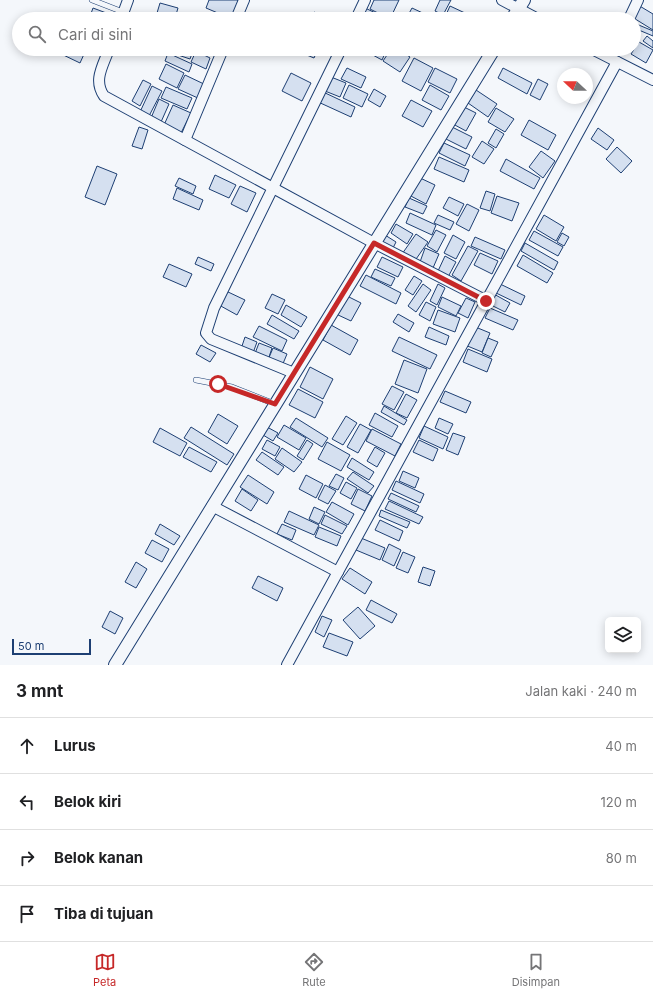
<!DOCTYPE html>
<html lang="id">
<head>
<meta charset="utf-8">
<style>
  :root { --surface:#fff; --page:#f2f2f2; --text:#202124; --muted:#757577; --line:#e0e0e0; --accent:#c62828 }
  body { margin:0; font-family:Inter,sans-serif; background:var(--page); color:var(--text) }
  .controls { position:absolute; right:12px; bottom:12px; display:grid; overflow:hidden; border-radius:6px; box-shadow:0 2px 10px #0003 }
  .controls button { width:36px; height:36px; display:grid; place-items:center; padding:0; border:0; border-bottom:1px solid var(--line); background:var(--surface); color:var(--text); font:20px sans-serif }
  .compass { position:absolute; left:557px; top:68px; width:36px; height:36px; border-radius:50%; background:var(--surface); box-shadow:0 2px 10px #0003; rotate:292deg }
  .scale { position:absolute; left:12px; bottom:10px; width:79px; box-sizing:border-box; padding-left:4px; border:2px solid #1d3f73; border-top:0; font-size:11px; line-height:14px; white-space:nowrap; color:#1d3f73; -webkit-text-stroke:3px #f4f7fb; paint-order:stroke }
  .stop { position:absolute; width:12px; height:12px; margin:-9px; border:3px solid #c62828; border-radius:50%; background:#fff }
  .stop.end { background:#c62828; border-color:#fff; box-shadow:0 1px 4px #0008 }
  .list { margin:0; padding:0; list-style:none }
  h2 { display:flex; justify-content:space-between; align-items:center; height:52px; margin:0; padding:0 16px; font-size:17px }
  h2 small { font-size:13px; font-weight:400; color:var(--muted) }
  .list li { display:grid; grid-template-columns:26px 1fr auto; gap:12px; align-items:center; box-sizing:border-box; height:56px; padding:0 16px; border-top:1px solid var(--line) }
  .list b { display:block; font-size:15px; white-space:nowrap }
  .list em { font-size:13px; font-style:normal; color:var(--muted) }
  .icon { flex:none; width:22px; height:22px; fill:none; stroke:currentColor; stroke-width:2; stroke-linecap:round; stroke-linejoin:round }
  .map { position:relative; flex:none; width:653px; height:665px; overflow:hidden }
  .search { position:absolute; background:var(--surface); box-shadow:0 2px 10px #0003; left:12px; right:12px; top:12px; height:44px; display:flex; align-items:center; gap:10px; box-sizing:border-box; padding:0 14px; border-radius:22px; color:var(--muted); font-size:15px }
  .sheet { height:276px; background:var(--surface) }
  nav { display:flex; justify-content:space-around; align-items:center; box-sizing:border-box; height:56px; border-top:1px solid var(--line); background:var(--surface); font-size:11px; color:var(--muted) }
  nav a { display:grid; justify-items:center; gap:2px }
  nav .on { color:var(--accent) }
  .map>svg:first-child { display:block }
  .building { fill:#d5e0f0; stroke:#1d3f73 }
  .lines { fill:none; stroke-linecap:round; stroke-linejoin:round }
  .service-casing { stroke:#1d3f73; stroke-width:6 }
  .minor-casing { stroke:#1d3f73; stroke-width:12 }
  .tertiary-casing { stroke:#1d3f73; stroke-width:14 }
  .service { stroke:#f4f7fb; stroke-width:5 }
  .minor { stroke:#f4f7fb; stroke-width:10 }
  .tertiary { stroke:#f4f7fb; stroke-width:12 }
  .route { stroke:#c62828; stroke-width:5 }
</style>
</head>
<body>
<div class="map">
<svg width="653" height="665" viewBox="0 0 653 665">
  <rect width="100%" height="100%" fill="#f4f7fb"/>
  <g class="building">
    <path d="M209,0H237L239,1L232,19L206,8Z"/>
    <path d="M374,0H399L390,19L370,9Z"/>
    <path d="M440,0H451L443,15L435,11Z"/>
    <path d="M160,3L178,8L175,18L157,13Z"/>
    <path d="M638,5L653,14V30L632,17Z"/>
    <path d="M450,6L465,13L462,19H444Z"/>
    <path d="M363,7L384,17L383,19H357Z"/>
    <path d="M93,8L109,14L108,19H89Z"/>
    <path d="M412,8L427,15L425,19H406Z"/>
    <path d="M314,12L329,19H311Z"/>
    <path d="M634,23L653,31V36L634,28Z"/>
    <path d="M647,36L653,41V48L643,41Z"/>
    <path d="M639,42L653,50L646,63L631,54Z"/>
    <path d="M57,49H80L85,52L80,63L55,51Z"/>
    <path d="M173,49H187L193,51L190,59L172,53Z"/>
    <path d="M194,49H210L208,55Z"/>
    <path d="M292,49H318L314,58Z"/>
    <path d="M374,49H387L382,60L371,54Z"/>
    <path d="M391,49H397L410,57L400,72L383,61Z"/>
    <path d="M196,51L210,58L206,69L191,62Z"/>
    <path d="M168,53L192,64L189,72L165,61Z"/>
    <path d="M414,58L433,68L421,91L402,81Z"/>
    <path d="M166,64L184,73L177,88L159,79Z"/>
    <path d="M347,68L366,77L361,88L341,79Z"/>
    <path d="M435,68L457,79L450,93L428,82Z"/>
    <path d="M503,68L532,83L527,94L498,78Z"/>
    <path d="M291,73L311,83L302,101L282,91Z"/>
    <path d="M185,75L206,85L200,99L178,89Z"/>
    <path d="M331,77L346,83L340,97L325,91Z"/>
    <path d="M538,79L548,84L540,100L530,95Z"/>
    <path d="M143,80L151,84L140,106L132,101Z"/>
    <path d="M349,85L368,94L362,107L343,98Z"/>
    <path d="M430,85L449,96L441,110L422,100Z"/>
    <path d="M152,86L162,91L149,116L140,112Z"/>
    <path d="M166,87L192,98L187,109L161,98Z"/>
    <path d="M374,89L386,96L380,107L368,100Z"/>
    <path d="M476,90L497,104L488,117L468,103Z"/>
    <path d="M321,91L355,107L351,117L316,101Z"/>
    <path d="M159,99L169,104L161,122L151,118Z"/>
    <path d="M411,100L432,111L423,127L402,116Z"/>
    <path d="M173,105L191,113L181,133L164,125Z"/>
    <path d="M462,106L476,113L466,131L453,124Z"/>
    <path d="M496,108L514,119L505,132L488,122Z"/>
    <path d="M529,120L556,135L548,150L521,135Z"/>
    <path d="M139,127L148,130L142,149L132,146Z"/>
    <path d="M452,127L472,137L466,149L446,139Z"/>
    <path d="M598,128L614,140L607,150L591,139Z"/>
    <path d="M496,129L504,134L496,148L488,143Z"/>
    <path d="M482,141L494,149L484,164L472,157Z"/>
    <path d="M444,143L470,155L465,166L439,153Z"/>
    <path d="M617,147L632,161L621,173L606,159Z"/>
    <path d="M541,151L555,161L543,178L529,167Z"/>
    <path d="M439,157L469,170L464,182L434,169Z"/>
    <path d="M506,159L540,178L534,189L500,171Z"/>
    <path d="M97,166L117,174L105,205L85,197Z"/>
    <path d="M215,175L236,185L229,198L209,189Z"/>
    <path d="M418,177L435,185L426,204L409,195Z"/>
    <path d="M179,178L196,186L193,194L175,186Z"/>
    <path d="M240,186L256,193L247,212L231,204Z"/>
    <path d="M177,188L203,200L199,210L173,199Z"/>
    <path d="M486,191L495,194L490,211L480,208Z"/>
    <path d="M497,196L519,203L512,221L491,213Z"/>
    <path d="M449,197L464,204L458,216L443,208Z"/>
    <path d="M409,198L427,206L423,214L405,207Z"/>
    <path d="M467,204L479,210L469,231L456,224Z"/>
    <path d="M410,213L436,225L432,235L406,223Z"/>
    <path d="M438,215L454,222L450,230L434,223Z"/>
    <path d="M544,215L564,227L556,241L536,229Z"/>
    <path d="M396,224L413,234L407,244L391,233Z"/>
    <path d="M436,230L446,235L437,252L427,246Z"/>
    <path d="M534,231L563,247L558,256L529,240Z"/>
    <path d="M562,233L569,237L564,246L557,242Z"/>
    <path d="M416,234L428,242L414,262L402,254Z"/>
    <path d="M385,235L396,242L393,248L381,241Z"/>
    <path d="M453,235L465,242L456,259L444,253Z"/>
    <path d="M475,237L505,250L501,259L471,246Z"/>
    <path d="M525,243L558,262L554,270L521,251Z"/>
    <path d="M468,246L478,251L461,281L452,275Z"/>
    <path d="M425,248L439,254L433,268L420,262Z"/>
    <path d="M480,253L498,261L492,274L474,265Z"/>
    <path d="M523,255L553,273L547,283L517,266Z"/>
    <path d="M445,256L456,262L448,277L438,271Z"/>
    <path d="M198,257L214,264L211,271L195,264Z"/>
    <path d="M382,257L403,267L398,277L377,267Z"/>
    <path d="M169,264L192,274L186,287L163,277Z"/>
    <path d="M375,269L395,278L391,286L371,277Z"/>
    <path d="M366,275L401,293L396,304L360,286Z"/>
    <path d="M414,276L422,281L413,295L405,290Z"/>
    <path d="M498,283L525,296L521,305L494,292Z"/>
    <path d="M423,284L431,290L416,312L408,306Z"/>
    <path d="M438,284L445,288L437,305L430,301Z"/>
    <path d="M226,291L245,300L237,315L219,305Z"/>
    <path d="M492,293L510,303L505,312L487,303Z"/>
    <path d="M272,294L285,300L278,314L265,308Z"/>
    <path d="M345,295L361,303L351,321L336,314Z"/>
    <path d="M442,297L461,306L456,316L438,307Z"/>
    <path d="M466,298L475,302L468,318L458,313Z"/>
    <path d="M426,302L436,307L430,321L419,315Z"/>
    <path d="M286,305L307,317L301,327L281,315Z"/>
    <path d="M490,308L518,320L513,330L485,318Z"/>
    <path d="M438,310L460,318L455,332L433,324Z"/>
    <path d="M398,314L414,323L409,332L393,322Z"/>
    <path d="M272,315L299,331L294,339L267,324Z"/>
    <path d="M331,325L358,340L350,355L323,340Z"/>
    <path d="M259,326L287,340L282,351L253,337Z"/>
    <path d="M473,326L490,333L482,352L465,345Z"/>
    <path d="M429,327L449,336L446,345L425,337Z"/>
    <path d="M245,337L257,342L253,353L241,349Z"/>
    <path d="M399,337L437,355L430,369L392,351Z"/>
    <path d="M488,338L498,342L491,357L482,353Z"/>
    <path d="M259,343L272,348L268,360L254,356Z"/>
    <path d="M201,345L216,353L210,362L196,354Z"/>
    <path d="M273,348L287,354L282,366L268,360Z"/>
    <path d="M468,349L492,359L487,372L463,362Z"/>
    <path d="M404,360L427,369L418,393L395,384Z"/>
    <path d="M310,367L333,379L323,399L300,387Z"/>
    <path d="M392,386L404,392L394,410L382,404Z"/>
    <path d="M298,389L323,402L315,418L289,405Z"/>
    <path d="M445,391L471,402L466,413L440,402Z"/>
    <path d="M406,394L417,400L407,418L396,413Z"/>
    <path d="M384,406L407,420L404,425L381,412Z"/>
    <path d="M375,413L398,426L392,437L369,425Z"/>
    <path d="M218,414L238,426L227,444L208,432Z"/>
    <path d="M346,416L357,423L343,445L332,439Z"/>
    <path d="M296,418L328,438L322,447L290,427Z"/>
    <path d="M439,418L453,424L448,434L435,428Z"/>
    <path d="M360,424L371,430L358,453L347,447Z"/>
    <path d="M284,425L306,438L299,450L277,437Z"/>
    <path d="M424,426L448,437L443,449L419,438Z"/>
    <path d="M191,427L234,454L227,465L184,438Z"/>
    <path d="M267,427L278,433L273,441L263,435Z"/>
    <path d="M160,428L187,443L180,456L153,442Z"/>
    <path d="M372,429L401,444L395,456L366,441Z"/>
    <path d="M453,433L465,437L458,455L446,450Z"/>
    <path d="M267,440L280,447L275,456L262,449Z"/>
    <path d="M307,440L313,444L303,460L297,456Z"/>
    <path d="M419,440L438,449L433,461L413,452Z"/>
    <path d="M327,442L350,455L341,471L318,459Z"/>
    <path d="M189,447L217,462L211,472L183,457Z"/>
    <path d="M375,447L385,453L377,467L367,461Z"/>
    <path d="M282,448L302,462L294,472L275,459Z"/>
    <path d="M262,452L284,467L278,475L256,460Z"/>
    <path d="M352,458L374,472L369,480L347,467Z"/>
    <path d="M403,471L419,478L415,488L399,481Z"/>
    <path d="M353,472L374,486L368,493L347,479Z"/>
    <path d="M336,474L344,478L338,490L329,486Z"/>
    <path d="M248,475L274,492L267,504L240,487Z"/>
    <path d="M306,475L323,484L316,498L299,489Z"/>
    <path d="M396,481L424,494L420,503L392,490Z"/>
    <path d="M346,482L357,488L351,499L340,493Z"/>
    <path d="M325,485L336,491L328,504L318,499Z"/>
    <path d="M242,489L258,500L251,511L235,501Z"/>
    <path d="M358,489L372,496L365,511L351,504Z"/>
    <path d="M391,493L419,506L416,512L388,499Z"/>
    <path d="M389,501L423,517L419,524L385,509Z"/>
    <path d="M332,502L354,514L348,525L326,512Z"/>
    <path d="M314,507L325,512L319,524L309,519Z"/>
    <path d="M381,510L410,522L407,528L379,516Z"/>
    <path d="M289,511L319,525L314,535L284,522Z"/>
    <path d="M325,515L347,526L342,534L321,524Z"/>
    <path d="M380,520L403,531L399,541L375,530Z"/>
    <path d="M160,524L180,536L174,545L155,534Z"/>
    <path d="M282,524L296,530L292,540L277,534Z"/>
    <path d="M319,527L341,536L337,546L315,537Z"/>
    <path d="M361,538L385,548L380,560L356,550Z"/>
    <path d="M152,540L169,549L162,562L145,553Z"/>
    <path d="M389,544L401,550L394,566L382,560Z"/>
    <path d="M403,552L415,557L408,573L396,568Z"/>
    <path d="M136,562L147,569L136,588L125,582Z"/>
    <path d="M423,567L435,571L430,586L418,582Z"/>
    <path d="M350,568L372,582L365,594L342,579Z"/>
    <path d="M258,576L283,588L277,601L252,588Z"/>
    <path d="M371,600L397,614L392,623L366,610Z"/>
    <path d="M358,607L375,626L360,639L343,620Z"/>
    <path d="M110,611L123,618L115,634L102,627Z"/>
    <path d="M322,616L332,620L324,637L315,632Z"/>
    <path d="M329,633L353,642L347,656L323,647Z"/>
  </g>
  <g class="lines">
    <g class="service-casing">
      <g id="service">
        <path d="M92,0L123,12"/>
        <path d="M196,380L232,387L275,404"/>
      </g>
    </g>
    <g class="minor-casing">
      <g id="minor">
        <path d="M502,0L538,19"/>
        <path d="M121,19L128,0"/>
        <path d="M236,19L244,0"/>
        <path d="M356,19L365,0"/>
        <path d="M629,19L638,0"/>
        <path d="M109,49C103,66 93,80 104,96L374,243L487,301"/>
        <path d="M592,49L653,80"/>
        <path d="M185,140L223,49"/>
        <path d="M294,373L211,339L206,333L214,308L341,49"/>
        <path d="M212,506L338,572"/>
        <path d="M287,665L617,62"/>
      </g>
    </g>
    <g class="tertiary-casing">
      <g id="tertiary">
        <path d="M512,19L524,0"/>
        <path d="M115,665L494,49"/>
      </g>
    </g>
    <use href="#service" class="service"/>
    <use href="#minor" class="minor"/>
    <use href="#tertiary" class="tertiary"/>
  </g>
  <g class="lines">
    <path class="route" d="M218,384L275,404L374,243L486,301"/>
  </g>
</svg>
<div class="controls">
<button><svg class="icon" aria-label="layers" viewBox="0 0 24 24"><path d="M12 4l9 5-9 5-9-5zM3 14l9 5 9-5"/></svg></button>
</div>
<svg class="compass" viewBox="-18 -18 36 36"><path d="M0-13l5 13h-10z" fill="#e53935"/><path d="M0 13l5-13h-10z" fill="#757577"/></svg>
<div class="scale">50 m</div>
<div class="stop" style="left:218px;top:384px"></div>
<div class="stop end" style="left:486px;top:301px"></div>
<div class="search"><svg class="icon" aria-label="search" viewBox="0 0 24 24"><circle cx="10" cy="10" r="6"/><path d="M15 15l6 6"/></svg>Cari di sini</div>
</div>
<section class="sheet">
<h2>3 mnt<small>Jalan kaki · 240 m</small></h2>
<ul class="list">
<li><svg class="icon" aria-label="ahead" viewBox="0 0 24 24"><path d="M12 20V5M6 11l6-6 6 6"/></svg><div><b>Lurus</b></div><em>40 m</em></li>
<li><svg class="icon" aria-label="left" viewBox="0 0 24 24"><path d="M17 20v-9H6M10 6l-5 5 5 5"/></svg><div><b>Belok kiri</b></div><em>120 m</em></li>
<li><svg class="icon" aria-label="right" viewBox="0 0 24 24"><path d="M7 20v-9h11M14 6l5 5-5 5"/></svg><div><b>Belok kanan</b></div><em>80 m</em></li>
<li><svg class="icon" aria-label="arrive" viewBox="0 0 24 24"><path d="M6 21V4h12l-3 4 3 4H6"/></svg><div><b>Tiba di tujuan</b></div></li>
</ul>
</section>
<nav>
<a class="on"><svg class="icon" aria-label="map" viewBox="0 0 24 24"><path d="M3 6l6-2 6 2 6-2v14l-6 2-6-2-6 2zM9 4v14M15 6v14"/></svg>Peta</a>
<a><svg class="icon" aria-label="directions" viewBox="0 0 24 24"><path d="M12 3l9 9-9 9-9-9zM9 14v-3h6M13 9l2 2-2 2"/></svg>Rute</a>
<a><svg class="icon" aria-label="saved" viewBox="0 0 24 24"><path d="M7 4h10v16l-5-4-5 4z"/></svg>Disimpan</a>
</nav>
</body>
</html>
